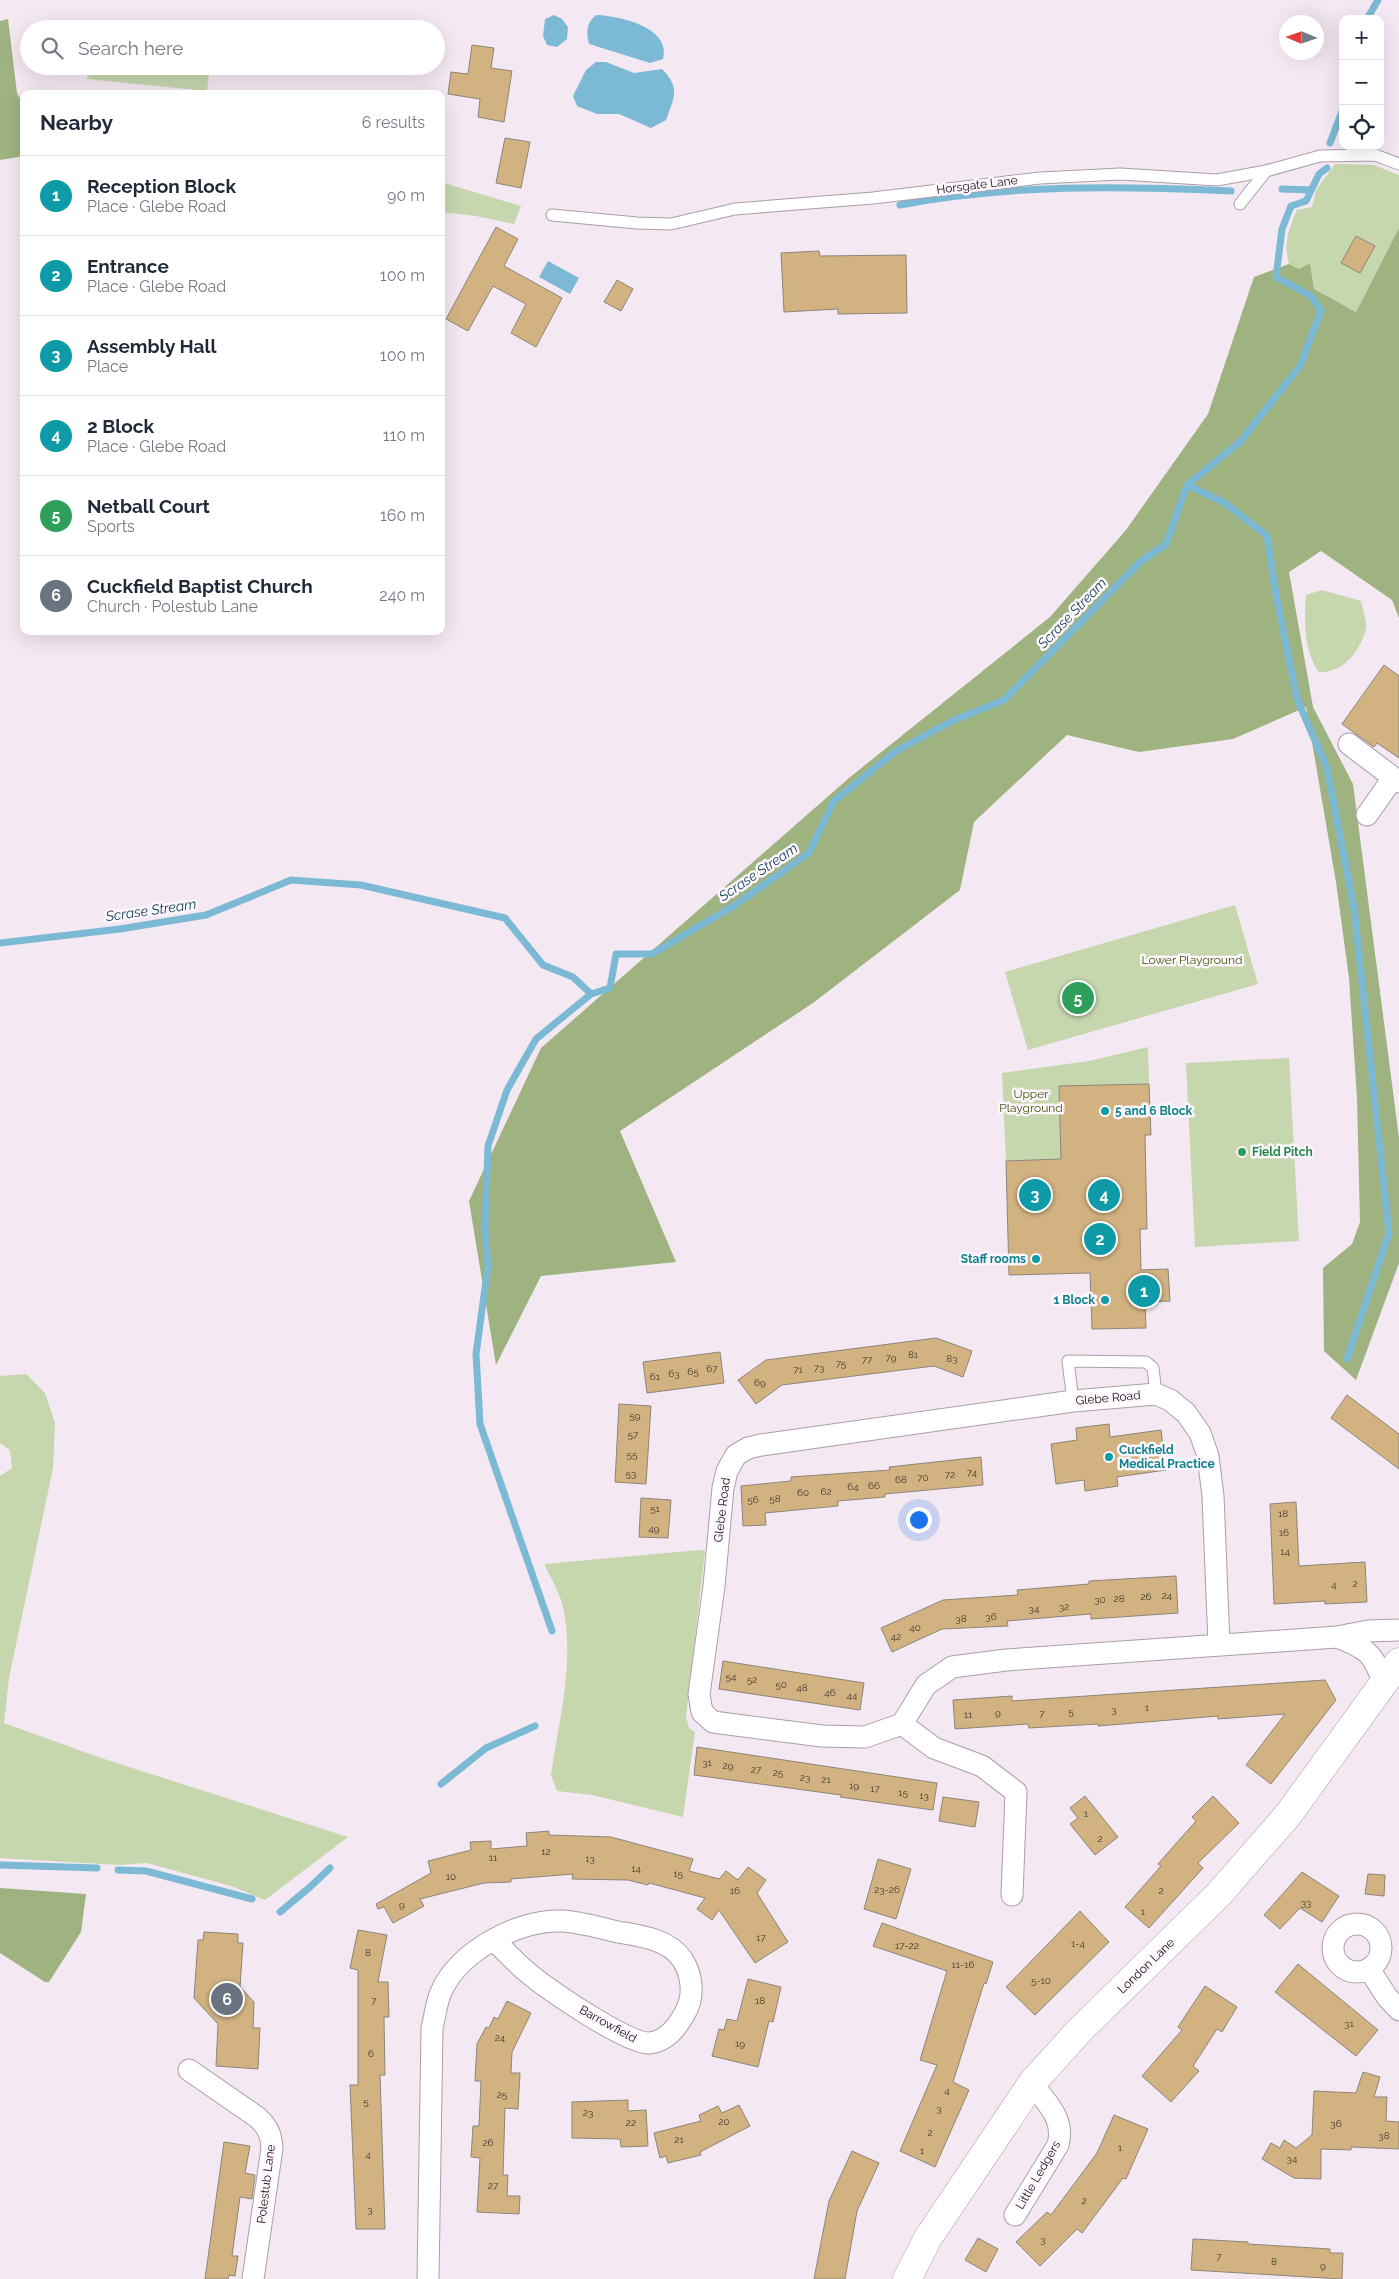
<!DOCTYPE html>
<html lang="en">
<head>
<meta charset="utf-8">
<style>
  :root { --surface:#fff; --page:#f6f6f7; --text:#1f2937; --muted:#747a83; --line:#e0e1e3; --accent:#111827 }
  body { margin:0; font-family:Raleway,sans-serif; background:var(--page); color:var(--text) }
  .controls { position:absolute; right:15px; top:15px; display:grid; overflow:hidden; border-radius:10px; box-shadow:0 5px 20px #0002 }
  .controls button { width:45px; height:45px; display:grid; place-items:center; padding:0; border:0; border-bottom:1px solid var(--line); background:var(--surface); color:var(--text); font:25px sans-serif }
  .compass { position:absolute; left:1279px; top:15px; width:45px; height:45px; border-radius:50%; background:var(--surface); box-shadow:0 5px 20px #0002; rotate:272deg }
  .you { position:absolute; left:918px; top:1519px; width:18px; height:18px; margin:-12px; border:4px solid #fff; border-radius:50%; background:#1a73e8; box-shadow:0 0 0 8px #1a73e833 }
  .badge { display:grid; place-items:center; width:32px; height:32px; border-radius:50%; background:var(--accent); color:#fff; font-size:16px; font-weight:700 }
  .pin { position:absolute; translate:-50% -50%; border:2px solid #fff; box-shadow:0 1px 5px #0006 }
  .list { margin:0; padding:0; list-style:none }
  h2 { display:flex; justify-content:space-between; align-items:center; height:65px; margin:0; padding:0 20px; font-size:21px }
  h2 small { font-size:16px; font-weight:400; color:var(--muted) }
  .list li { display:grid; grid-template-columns:32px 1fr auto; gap:15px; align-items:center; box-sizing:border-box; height:80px; padding:0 20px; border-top:1px solid var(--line) }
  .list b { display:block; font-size:19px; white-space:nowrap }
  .list p { margin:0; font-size:16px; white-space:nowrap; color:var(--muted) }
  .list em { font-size:16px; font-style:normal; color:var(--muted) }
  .icon { flex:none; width:28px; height:28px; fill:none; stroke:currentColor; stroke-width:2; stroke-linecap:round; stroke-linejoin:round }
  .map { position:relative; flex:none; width:1399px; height:2279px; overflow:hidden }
  .search { position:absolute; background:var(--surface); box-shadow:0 5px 20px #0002; left:20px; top:20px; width:425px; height:55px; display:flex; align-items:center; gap:12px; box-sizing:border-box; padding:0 18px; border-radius:28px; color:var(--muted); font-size:19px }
  .panel { position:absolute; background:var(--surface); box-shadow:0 5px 20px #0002; left:20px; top:90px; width:425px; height:545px; border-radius:10px }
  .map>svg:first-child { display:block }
  .green { fill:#c6d7ae }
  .forest { fill:#9eb37f }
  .water { fill:#7cb9d5 }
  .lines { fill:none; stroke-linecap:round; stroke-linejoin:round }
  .stream { stroke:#7cb9d5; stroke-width:7 }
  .building { fill:#d2b281; stroke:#8d8579 }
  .lane-casing { stroke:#aa9ea9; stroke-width:13 }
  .street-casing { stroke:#aa9ea9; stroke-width:23 }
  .secondary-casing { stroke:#aa9ea9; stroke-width:29 }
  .lane { stroke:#fff; stroke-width:11 }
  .street { stroke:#fff; stroke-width:21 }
  .secondary { stroke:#fff; stroke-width:28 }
  .culture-dot { fill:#0f9aa8; stroke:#fff7fe; stroke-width:2 }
  .leisure-dot { fill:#2e9e5b; stroke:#fff7fe; stroke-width:2 }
  .labels { text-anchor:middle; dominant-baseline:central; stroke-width:5; stroke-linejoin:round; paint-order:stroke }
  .number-label { font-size:10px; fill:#443930 }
  .street-label { font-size:12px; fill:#151115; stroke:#fff7fe }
  .park-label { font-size:12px; fill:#3d5401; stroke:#fff7fe }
  .culture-label { font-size:12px; font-weight:bold; fill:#0d838f; stroke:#fff7fe; text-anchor:start }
  .leisure-label { font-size:12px; font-weight:bold; fill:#27864d; stroke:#fff7fe; text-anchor:start }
  .water-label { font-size:14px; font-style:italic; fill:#12455a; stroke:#fff7fe }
</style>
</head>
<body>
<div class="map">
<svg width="1399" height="2279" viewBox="0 0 1399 2279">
  <rect width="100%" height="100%" fill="#f4e8f3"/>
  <g class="green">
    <path d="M94,20L176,29H93Z"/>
    <path d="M89,66H210L207,91L87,79Z"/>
    <path d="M1335,164L1374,165L1399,175V228L1356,312L1314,289L1310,263L1299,269L1289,264C1283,245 1289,227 1297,210L1312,207L1316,190Z"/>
    <path d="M441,182L521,206L514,224L476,216L441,212Z"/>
    <path d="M1322,590L1361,601C1362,608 1367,620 1366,628C1361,650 1343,674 1319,672C1304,652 1304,619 1306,595Z"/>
    <path d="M1235,905L1258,984L1028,1050L1005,972Z"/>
    <path d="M1148,1047L1149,1084L1059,1087L1061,1159L1006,1161L1002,1073L1089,1061Z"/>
    <path d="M1289,1058L1299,1241L1195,1247L1186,1063Z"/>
    <path d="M26,1374L45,1393L55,1423L53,1468L9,1678L4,1723L101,1758L348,1837L265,1900L231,1886L147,1863L119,1865L0,1858V1476L12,1468L10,1450L0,1443V1376Z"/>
    <path d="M700,1550L705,1551L686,1716L689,1728L695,1732L683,1817L592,1795L557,1791L551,1775C559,1718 576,1659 562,1603C558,1590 550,1576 544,1564Z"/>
  </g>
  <g class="forest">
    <path d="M8,19L17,93L24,105V156L0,160V21Z"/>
    <path d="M1399,228V618L1392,600L1321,551L1289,572L1313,707L1353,784L1399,1138V1263L1356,1380L1324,1351L1323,1268L1352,1244L1360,1222L1357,1098L1349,978L1336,882L1306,707L1233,739L1139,752L1067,735L974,822L960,890L813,1003L620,1131L676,1262L541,1276L496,1365L469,1201L541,1048L849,778L1050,617L1126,530L1208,414L1254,277L1289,264L1299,269L1310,263L1314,289L1356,312Z"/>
    <path d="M0,1888L86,1894L81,1932L49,1982H45L0,1953Z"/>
  </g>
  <g class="water">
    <path d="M554,15L562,19L568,27L567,39L557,47L547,45L543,36L545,19Z"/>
    <path d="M596,15C620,16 671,27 663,59L650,63L589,44C586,31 586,24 596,15Z"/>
    <path d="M596,62H606L634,73L662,69C681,88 674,98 666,120L651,128L619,114H597L577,106L573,96L586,70Z"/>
    <path d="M548,261L579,278L570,294L539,277Z"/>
  </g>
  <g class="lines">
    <g class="stream">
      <path d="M1367,19L1378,0"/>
      <path d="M1330,143L1343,109"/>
      <path d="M1282,189L1311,190"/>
      <path d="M900,205C1009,184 1120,186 1231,191"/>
      <path d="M1187,485L1225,503L1267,536L1276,595L1297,699L1327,768L1354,908L1389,1233L1347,1359"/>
      <path d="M0,943L120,929L206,915L291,880L361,885L505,918L543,965L573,977L591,994L610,988L616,954H652L735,905L809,853L834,801L896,751L954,720L1004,700L1140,562L1166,544L1187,485L1240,442L1300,366L1321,311L1311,296L1276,277L1282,229L1291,206L1306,201L1319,174L1327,168"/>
      <path d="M552,1631L480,1424L476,1354L488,1266L485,1229L488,1146L507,1090L536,1039L591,994"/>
      <path d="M441,1784L486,1748L535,1726"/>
      <path d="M0,1865L97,1868"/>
      <path d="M118,1870L146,1871L252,1899"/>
      <path d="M280,1912L310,1887L330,1868"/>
    </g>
  </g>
  <g class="building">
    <path d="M472,45L494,48L491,68L512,71L504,122L478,117L480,99L448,94L451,72L468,74Z"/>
    <path d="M505,138L530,142L521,188L496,183Z"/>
    <path d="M496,227L518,239L504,266L562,298L536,347L511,333L526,304L493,286L468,331L446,319Z"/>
    <path d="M1356,236L1375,246L1360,273L1341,263Z"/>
    <path d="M819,251L820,256L906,255L907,313L838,314V309L784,312L781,253Z"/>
    <path d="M617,280L633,289L621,311L604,302Z"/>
    <path d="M1384,665L1399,676V758L1377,743L1374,747L1342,724Z"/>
    <path d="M1149,1084L1151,1135H1145L1147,1229H1140L1141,1270L1168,1269L1170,1301L1145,1302L1146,1328L1092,1329L1090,1273L1009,1275L1006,1161L1061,1159L1059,1086Z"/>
    <path d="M936,1338L972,1351L963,1377L934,1366L782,1385L756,1404L738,1380L766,1360Z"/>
    <path d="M720,1352L724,1383L647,1393L643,1362Z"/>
    <path d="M1347,1395L1399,1434V1469L1331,1418Z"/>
    <path d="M619,1404L651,1406L646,1484L615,1482Z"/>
    <path d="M1109,1424L1110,1437L1161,1430L1166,1470L1117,1477L1118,1486L1085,1491L1084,1480L1056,1484L1051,1444L1077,1440L1076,1428Z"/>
    <path d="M981,1457L983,1485L885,1494V1497L838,1501V1506L765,1513L766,1525L743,1526L741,1486L791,1481V1477L890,1470L889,1467Z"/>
    <path d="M641,1498L671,1500L668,1538L639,1537Z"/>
    <path d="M1296,1502L1299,1566L1365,1562L1367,1602L1325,1604V1601L1274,1604L1270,1504Z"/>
    <path d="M1176,1576L1178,1613L1091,1619V1614L1007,1621L1008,1626L942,1629L892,1652L881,1628L943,1600L1018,1595L1017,1590L1089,1584V1581Z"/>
    <path d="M723,1661L864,1683L860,1710L719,1689Z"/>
    <path d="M1325,1680L1336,1700L1271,1784L1246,1765L1285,1714L1218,1719V1716L1098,1726V1724L1029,1728L1028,1724L955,1729L953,1700L1012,1696V1701Z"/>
    <path d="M697,1747L937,1783L933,1810L840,1797L841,1795L694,1775Z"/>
    <path d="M1085,1796L1118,1837L1095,1855L1070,1824L1078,1818L1070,1808Z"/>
    <path d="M1213,1796L1239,1823L1198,1863L1203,1868L1149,1928L1125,1907L1161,1866L1158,1864L1196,1821L1192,1817Z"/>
    <path d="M943,1797L979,1802L975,1827L939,1821Z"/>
    <path d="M549,1831V1835L611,1837L693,1859L689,1871L719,1879L726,1871L738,1880L748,1867L766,1880L757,1893L788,1942L755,1963L719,1910L712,1920L697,1909L705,1898L649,1883L648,1885L628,1880L572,1879L573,1874L511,1879V1882L484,1883L420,1899L424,1906L393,1923L384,1907L378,1909L376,1904L431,1873L428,1861L471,1850L470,1842L491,1841V1849L527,1846L526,1833Z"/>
    <path d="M878,1859L911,1869L896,1919L864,1909Z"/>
    <path d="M1302,1872L1339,1896L1322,1922L1300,1908L1280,1929L1264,1915Z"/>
    <path d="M1368,1874L1385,1875L1384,1896L1365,1894Z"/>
    <path d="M1080,1911L1109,1942L1035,2015L1006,1987Z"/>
    <path d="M882,1923L993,1962L986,1984L984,1983L953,2082L969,2090L935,2167L900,2151L937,2065L920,2060L947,1971L873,1946Z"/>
    <path d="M358,1930L387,1935L378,1982H388L389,2017H384L385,2075H380L385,2229H356L350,2085H358V1970L350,1968Z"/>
    <path d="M204,1932L238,1934V1943H243L240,1987L254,2002L253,2028H260L258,2069L216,2066L218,2024L194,1998L198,1940H203Z"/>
    <path d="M1298,1964L1378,2030L1356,2056L1275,1992Z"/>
    <path d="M748,1979L781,1987L773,2022L769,2021L758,2067L712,2056L719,2029L724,2030L727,2019L737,2021Z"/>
    <path d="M1205,1986L1237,2007L1222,2032L1217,2029L1193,2066L1199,2071L1171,2102L1142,2076L1182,2030L1178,2027Z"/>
    <path d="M507,2001L531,2013L512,2052L511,2073H520L518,2109L505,2108L503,2175H508L507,2196H520L519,2214L477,2212L480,2158L471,2157L473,2126H479L481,2081H475L477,2044L486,2027L489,2028L494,2017L498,2019Z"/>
    <path d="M1363,2072L1380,2077L1374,2097H1387L1386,2121L1399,2122V2149L1351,2147V2150L1321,2149V2179L1294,2178L1262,2159L1271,2143L1280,2148L1284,2140L1296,2148L1312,2135L1314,2091L1356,2093Z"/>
    <path d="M628,2100V2111L646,2110L648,2146L621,2147L620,2139L572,2138V2102Z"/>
    <path d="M739,2105L750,2126L700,2152L701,2155L668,2163L666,2156L660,2158L654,2133L701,2121L699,2115L718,2106L722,2113Z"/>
    <path d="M1114,2115L1148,2129L1126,2179L1123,2178L1082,2233L1077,2229L1040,2266L1016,2242L1047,2212L1051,2215L1097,2153Z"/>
    <path d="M224,2142L250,2146L245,2173L255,2175L252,2199L240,2197L232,2256H238L235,2276L229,2275L228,2279H205Z"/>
    <path d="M852,2151L879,2163L857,2211L845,2279H814L829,2201Z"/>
    <path d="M978,2238L998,2249L986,2272L965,2260Z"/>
    <path d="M1193,2239L1248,2242V2244L1330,2249V2253H1343L1342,2279L1191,2270Z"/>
  </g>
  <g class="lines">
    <g class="lane-casing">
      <g id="lane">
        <path d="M1240,204L1266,171"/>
        <path d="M552,215L637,223L671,224L735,209L873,198L1040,178L1120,174L1217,180L1266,171L1320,156L1375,155L1399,164"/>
        <path d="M1073,1401L1068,1361L1146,1362L1153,1368L1156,1394"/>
      </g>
    </g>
    <g class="street-casing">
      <g id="street">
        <path d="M1349,744L1399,782"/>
        <path d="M1367,815L1393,778"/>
        <path d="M1337,1637C1368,1649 1373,1653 1384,1684"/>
        <path d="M1219,1644L1213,1496L1208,1456L1200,1433L1186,1413L1170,1400L1156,1394L1073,1401L761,1445L748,1448L736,1455L727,1471L723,1488L714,1586L699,1694L702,1712L713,1722L822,1736L865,1737L902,1724L926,1685L952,1667L1006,1660L1337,1637L1368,1631L1399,1630"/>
        <path d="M902,1724L934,1748L982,1766L1016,1792L1012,1895"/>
        <circle cx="1357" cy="1948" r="24"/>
        <path d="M1369,1969L1387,1997L1399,2010"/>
        <path d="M189,2070L257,2117C268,2127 271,2134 272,2148L253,2279"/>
        <path d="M1015,2215L1058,2145C1065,2118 1047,2104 1032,2083"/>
        <path d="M428,2279L432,2028C435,2017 436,2003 441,1992C459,1951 519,1919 562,1921C581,1922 600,1928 618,1932C641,1936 668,1939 682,1959C692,1974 695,1996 685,2013C677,2027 667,2041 650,2043C628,2045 546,1988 527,1972C515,1962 505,1951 494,1940"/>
      </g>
    </g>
    <g class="secondary-casing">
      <path id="secondary" d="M907,2279L928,2238L1032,2083L1079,2031L1219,1894L1288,1815L1399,1662"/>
    </g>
    <use href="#lane" class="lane"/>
    <use href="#street" class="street"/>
    <use href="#secondary" class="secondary"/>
  </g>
  <g class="culture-dot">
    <circle cx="1105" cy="1111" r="5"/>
    <circle cx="1036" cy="1259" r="5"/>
    <circle cx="1105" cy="1300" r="5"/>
    <circle cx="1109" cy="1457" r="5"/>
  </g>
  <circle class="leisure-dot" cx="1242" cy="1152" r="5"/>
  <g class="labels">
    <g class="number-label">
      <text x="913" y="1354">81</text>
      <text x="891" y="1357">79</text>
      <text x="952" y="1358">83</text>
      <text x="867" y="1359">77</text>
      <text x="841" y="1363">75</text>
      <text x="819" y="1367">73</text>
      <text x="712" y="1368">67</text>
      <text x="798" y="1369">71</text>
      <text x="693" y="1371">65</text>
      <text x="674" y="1373">63</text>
      <text x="655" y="1376">61</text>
      <text x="760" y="1382">69</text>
      <text x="635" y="1415">59</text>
      <text x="633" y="1434">57</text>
      <text x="632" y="1454">55</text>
      <text x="972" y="1472">74</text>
      <text x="631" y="1473">53</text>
      <text x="950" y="1474">72</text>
      <text x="923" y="1477">70</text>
      <text x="901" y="1479">68</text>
      <text x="874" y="1485">66</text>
      <text x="853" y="1486">64</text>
      <text x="826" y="1491">62</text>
      <text x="803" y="1492">60</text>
      <text x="775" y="1498">58</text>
      <text x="753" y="1499">56</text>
      <text x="655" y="1508">51</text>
      <text x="1283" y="1513">18</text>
      <text x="654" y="1528">49</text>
      <text x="1284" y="1532">16</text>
      <text x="1285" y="1551">14</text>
      <text x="1355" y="1583">2</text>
      <text x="1334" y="1584">4</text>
      <text x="1167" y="1595">24</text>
      <text x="1146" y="1596">26</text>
      <text x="1119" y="1598">28</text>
      <text x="1100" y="1599">30</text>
      <text x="1064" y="1606">32</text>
      <text x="1034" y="1608">34</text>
      <text x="991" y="1616">36</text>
      <text x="961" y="1618">38</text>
      <text x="915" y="1627">40</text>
      <text x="896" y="1636">42</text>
      <text x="731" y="1676">54</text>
      <text x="752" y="1679">52</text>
      <text x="781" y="1684">50</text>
      <text x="802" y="1687">48</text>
      <text x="830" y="1692">46</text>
      <text x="852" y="1695">44</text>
      <text x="1147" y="1707">1</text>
      <text x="1114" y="1709">3</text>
      <text x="1071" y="1711">5</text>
      <text x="998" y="1712">9</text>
      <text x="1042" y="1713">7</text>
      <text x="968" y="1714">11</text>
      <text x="707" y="1762">31</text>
      <text x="728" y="1765">29</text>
      <text x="756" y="1769">27</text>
      <text x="778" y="1772">25</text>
      <text x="805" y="1777">23</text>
      <text x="826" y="1779">21</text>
      <text x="854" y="1785">19</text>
      <text x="875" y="1788">17</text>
      <text x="903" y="1792">15</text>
      <text x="924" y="1795">13</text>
      <text x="1086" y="1813">1</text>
      <text x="1100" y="1838">2</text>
      <text x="546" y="1851">12</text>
      <text x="493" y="1857">11</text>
      <text x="590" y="1858">13</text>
      <text x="636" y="1868">14</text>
      <text x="678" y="1873">15</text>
      <text x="451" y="1876">10</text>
      <text x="887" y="1889">23-26</text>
      <text x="735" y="1890">16</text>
      <text x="1161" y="1890">2</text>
      <text x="1306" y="1902">33</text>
      <text x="402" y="1904">9</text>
      <text x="1143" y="1911">1</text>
      <text x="761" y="1937">17</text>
      <text x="1078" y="1943">1-4</text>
      <text x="907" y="1945">17-22</text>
      <text x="368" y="1952">8</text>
      <text x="963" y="1964">11-16</text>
      <text x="1041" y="1980">5-10</text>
      <text x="374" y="2000">7</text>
      <text x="760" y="2000">18</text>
      <text x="1349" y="2023">31</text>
      <text x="500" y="2037">24</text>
      <text x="740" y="2043">19</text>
      <text x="371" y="2053">6</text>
      <text x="947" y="2090">4</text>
      <text x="502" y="2094">25</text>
      <text x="366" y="2101">5</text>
      <text x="939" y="2108">3</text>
      <text x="588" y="2112">23</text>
      <text x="724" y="2121">20</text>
      <text x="631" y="2122">22</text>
      <text x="1336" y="2123">36</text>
      <text x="930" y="2132">2</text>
      <text x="1384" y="2135">38</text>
      <text x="679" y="2139">21</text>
      <text x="488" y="2142">26</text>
      <text x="1120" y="2147">1</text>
      <text x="922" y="2150">1</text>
      <text x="368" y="2154">4</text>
      <text x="1292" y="2158">34</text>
      <text x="493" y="2185">27</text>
      <text x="1084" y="2200">2</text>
      <text x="370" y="2209">3</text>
      <text x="1043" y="2239">3</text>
      <text x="1219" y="2256">7</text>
      <text x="1274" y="2261">8</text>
      <text x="1323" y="2265">9</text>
    </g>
    <g class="street-label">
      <text transform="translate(977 185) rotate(-7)">Horsgate Lane</text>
      <text transform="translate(1108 1398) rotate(-5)">Glebe Road</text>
      <text transform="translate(722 1510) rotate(-83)">Glebe Road</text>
      <text transform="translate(1146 1966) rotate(-44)">London Lane</text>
      <text transform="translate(608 2024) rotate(29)">Barrowfield</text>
      <text transform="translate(1038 2175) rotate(-60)">Little Ledgers</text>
      <text transform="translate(266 2184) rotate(-83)">Polestub Lane</text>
    </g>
    <g class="park-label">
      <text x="1192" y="960">Lower Playground</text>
      <text x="1031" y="1094">Upper<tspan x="1031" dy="14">Playground</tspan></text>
    </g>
    <g class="culture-label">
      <text x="1115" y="1111">5 and 6 Block</text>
      <text x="1026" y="1259" text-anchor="end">Staff rooms</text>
      <text x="1095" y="1300" text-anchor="end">1 Block</text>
      <text x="1119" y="1450">Cuckfield<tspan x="1119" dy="14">Medical Practice</tspan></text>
    </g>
    <g class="leisure-label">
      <text x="1252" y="1152">Field Pitch</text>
    </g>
    <g class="water-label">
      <text transform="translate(1072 613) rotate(-46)">Scrase Stream</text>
      <text transform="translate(758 872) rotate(-34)">Scrase Stream</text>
      <text transform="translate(151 910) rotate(-8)">Scrase Stream</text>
    </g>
  </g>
</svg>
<div class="controls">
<button>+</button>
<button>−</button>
<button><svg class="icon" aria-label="locate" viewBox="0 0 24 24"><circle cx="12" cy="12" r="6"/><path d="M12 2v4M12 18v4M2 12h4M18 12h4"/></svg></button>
</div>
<svg class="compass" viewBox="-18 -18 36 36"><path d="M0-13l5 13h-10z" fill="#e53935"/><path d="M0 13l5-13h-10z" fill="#747a83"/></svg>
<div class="you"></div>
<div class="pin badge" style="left:1144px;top:1291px;background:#0f9aa8">1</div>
<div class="pin badge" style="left:1100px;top:1239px;background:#0f9aa8">2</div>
<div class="pin badge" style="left:1035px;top:1195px;background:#0f9aa8">3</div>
<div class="pin badge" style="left:1104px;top:1195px;background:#0f9aa8">4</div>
<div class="pin badge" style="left:1078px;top:998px;background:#2e9e5b">5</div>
<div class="pin badge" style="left:227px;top:1999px;background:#6b7280">6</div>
<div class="search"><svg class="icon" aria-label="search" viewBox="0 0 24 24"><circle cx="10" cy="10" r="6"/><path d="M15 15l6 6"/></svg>Search here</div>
<section class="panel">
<h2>Nearby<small>6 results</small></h2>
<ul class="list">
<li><span class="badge" style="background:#0f9aa8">1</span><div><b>Reception Block</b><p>Place · Glebe Road</p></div><em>90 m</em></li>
<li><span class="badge" style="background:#0f9aa8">2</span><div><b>Entrance</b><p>Place · Glebe Road</p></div><em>100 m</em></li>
<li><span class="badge" style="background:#0f9aa8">3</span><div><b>Assembly Hall</b><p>Place</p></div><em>100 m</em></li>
<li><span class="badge" style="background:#0f9aa8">4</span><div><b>2 Block</b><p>Place · Glebe Road</p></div><em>110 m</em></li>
<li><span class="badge" style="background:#2e9e5b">5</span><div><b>Netball Court</b><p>Sports</p></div><em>160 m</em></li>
<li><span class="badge" style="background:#6b7280">6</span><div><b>Cuckfield Baptist Church</b><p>Church · Polestub Lane</p></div><em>240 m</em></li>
</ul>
</section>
</div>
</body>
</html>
